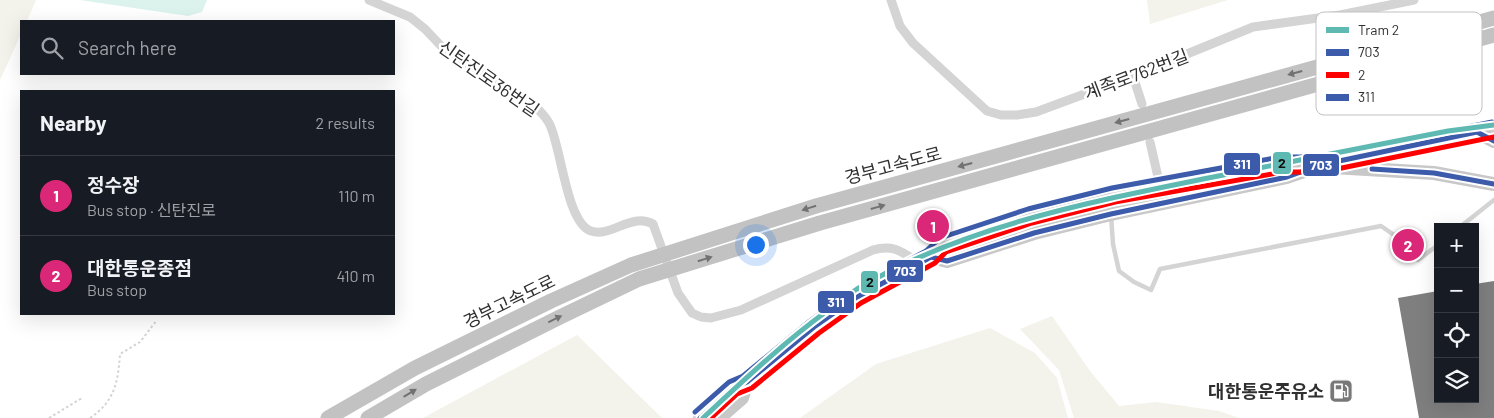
<!DOCTYPE html>
<html lang="en">
<head>
<meta charset="utf-8">
<style>
  :root { --surface:#171b24; --page:#242831; --text:#f1f3f6; --muted:#9ea1a6; --line:#363941; --accent:#db2777 }
  body { margin:0; font-family:Barlow,"Noto Sans KR",sans-serif; background:var(--page); color:var(--text) }
  .controls { position:absolute; right:15px; bottom:15px; display:grid; overflow:hidden; border-radius:0px; box-shadow:0 5px 20px #0002 }
  .controls button { width:45px; height:45px; display:grid; place-items:center; padding:0; border:0; border-bottom:1px solid var(--line); background:var(--surface); color:var(--text); font:25px sans-serif }
  .you { position:absolute; left:755px; top:244px; width:18px; height:18px; margin:-12px; border:4px solid #fff; border-radius:50%; background:#1a73e8; box-shadow:0 0 0 8px #1a73e833 }
  .badge { display:grid; place-items:center; width:32px; height:32px; border-radius:50%; background:var(--accent); color:#fff; font-size:16px; font-weight:700 }
  .pin { position:absolute; translate:-50% -50%; border:2px solid #fff; box-shadow:0 1px 5px #0006 }
  .list { margin:0; padding:0; list-style:none }
  h2 { display:flex; justify-content:space-between; align-items:center; height:65px; margin:0; padding:0 20px; font-size:21px }
  h2 small { font-size:16px; font-weight:400; color:var(--muted) }
  .list li { display:grid; grid-template-columns:32px 1fr auto; gap:15px; align-items:center; box-sizing:border-box; height:80px; padding:0 20px; border-top:1px solid var(--line) }
  .list b { display:block; font-size:19px; white-space:nowrap }
  .list p { margin:0; font-size:16px; white-space:nowrap; color:var(--muted) }
  .list em { font-size:16px; font-style:normal; color:var(--muted) }
  .icon { flex:none; width:28px; height:28px; fill:none; stroke:currentColor; stroke-width:2; stroke-linecap:round; stroke-linejoin:round }
  .map { position:relative; flex:none; width:1494px; height:418px; overflow:hidden }
  .search { position:absolute; background:var(--surface); box-shadow:0 5px 20px #0002; left:20px; top:20px; width:375px; height:55px; display:flex; align-items:center; gap:12px; box-sizing:border-box; padding:0 18px; border-radius:0px; color:var(--muted); font-size:19px }
  .panel { position:absolute; background:var(--surface); box-shadow:0 5px 20px #0002; left:20px; top:90px; width:375px; height:225px; border-radius:0px }
  .map>svg:first-child { display:block }
  .green { fill:#f3f2eb }
  .water { fill:#dbf2ed }
  .building { fill:#7f7f7f }
  .lines { fill:none; stroke-linecap:round; stroke-linejoin:round }
  .path { stroke:#d4d4d4; stroke-width:2; stroke-dasharray:2.5 2.5; stroke-linecap:butt }
  .service { stroke:#d4d4d4; stroke-width:4.5 }
  .minor { stroke:#d4d4d4; stroke-width:9 }
  .secondary { stroke:#cecece; stroke-width:11 }
  .primary { stroke:#c8c8c8; stroke-width:14 }
  .motorway { stroke:#c2c2c2; stroke-width:15 }
  .bus-1-casing { stroke:#fff; stroke-width:9 }
  .bus-2-casing { stroke:#fff; stroke-width:9 }
  .bus-3-casing { stroke:#fff; stroke-width:9 }
  .bus-1 { stroke:#3d5bab; stroke-width:5 }
  .bus-2 { stroke:#f00; stroke-width:5 }
  .bus-3 { stroke:#3d5bab; stroke-width:5 }
  .tram-1-casing { stroke:#fff; stroke-width:9 }
  .tram-1 { stroke:#5db9b2; stroke-width:5 }
  .oneway { fill:#727272 }
  .labels { text-anchor:middle; dominant-baseline:central; stroke-width:5; stroke-linejoin:round; paint-order:stroke }
  .street-label { font-size:18px; fill:#303030; stroke:#fff }
  .poi-label { font-size:18px; font-weight:bold; fill:#303030; stroke:#fff; text-anchor:end }
  .key { fill:#fff; stroke:#c1c1c1; stroke-width:1 }
  .key-label { font-size:14px; fill:#303030 }
  .line-badge { stroke:#fff; stroke-width:2 }
  .badge-label { font-size:14px; text-anchor:middle; font-weight:bold; fill:#fff }
  .pale-badge-label { font-size:14px; text-anchor:middle; font-weight:bold; fill:#111 }
</style>
</head>
<body>
<div class="map">
<svg width="1494" height="418" viewBox="0 0 1494 418">
  <rect width="100%" height="100%" fill="#fff"/>
  <g class="green">
    <path d="M0,0H36L27,21H21V34L0,80Z"/>
    <path d="M1147,0H1228L1150,24Z"/>
    <path d="M1052,316L1090,371L1119,406L1156,402L1219,411L1239,418H1074L1059,370L1020,329Z"/>
    <path d="M990,328L1035,353L1057,378L1068,418H800L876,364Z"/>
    <path d="M577,335L662,418H423Z"/>
  </g>
  <path class="water" d="M80,0H207L202,12L188,16Z"/>
  <path class="building" d="M1494,281V418H1419L1398,298L1438,291V399H1475V284Z"/>
  <g class="lines">
    <g class="path">
      <path d="M49,418L82,398"/>
      <path d="M90,418C115,401 118,382 120,354L140,342L157,320"/>
    </g>
    <g class="service">
      <path d="M1111,215L1113,244L1119,271L1134,282L1151,290L1160,269L1381,226L1397,237L1418,260L1438,245"/>
      <path d="M1460,227L1494,200"/>
    </g>
    <g class="minor">
      <path d="M369,0L410,17L425,29L443,48L531,103C538,109 545,115 549,123C561,144 566,223 591,231C611,238 631,212 653,224L678,293L692,313L701,317L711,318L741,310L873,250C894,244 902,252 919,263"/>
      <path d="M891,0L900,26L913,43L987,111L1001,115H1017L1036,112L1133,76L1253,27L1340,15L1414,0"/>
      <path d="M1133,76L1142,104"/>
      <path d="M1150,142L1160,186"/>
    </g>
    <path class="secondary" d="M1477,132L1494,129"/>
    <g class="primary">
      <path d="M1336,162L1477,132L1494,141"/>
      <path d="M931,257L947,261L1034,233L1111,214L1287,177L1313,168"/>
      <path d="M700,418L733,388L747,382L814,327L857,297L897,274L931,257L942,245L1030,216L1113,195L1282,164L1434,173L1494,184"/>
      <path d="M719,418L742,398L747,382"/>
    </g>
    <g class="motorway">
      <path d="M328,418L415,368L551,301L631,265L816,206L1494,18"/>
      <path d="M368,418L426,384L560,317L639,279L820,223L1494,35"/>
    </g>
    <g class="bus-1-casing">
      <g id="bus-1">
        <path d="M1372,169L1434,173L1494,184"/>
        <path d="M700,418L733,388L747,382L814,327L857,297L931,257L947,261L1034,233L1111,214L1287,177L1320,165L1477,132L1494,141"/>
      </g>
    </g>
    <g class="bus-2-casing">
      <path id="bus-2" d="M711,418L737,394L752,388L819,333L861,303L935,263L946,252L1032,223L1115,202L1283,172H1322L1494,137"/>
    </g>
    <g class="bus-3-casing">
      <path id="bus-3" d="M695,412L729,382L743,376L810,321L853,290L926,251L940,238L1028,209L1112,188L1281,157H1319L1492,122"/>
    </g>
    <use href="#bus-1" class="bus-1"/>
    <use href="#bus-2" class="bus-2"/>
    <use href="#bus-3" class="bus-3"/>
    <g class="tram-1-casing">
      <path id="tram-1" d="M703,418C743,381 783,343 827,311C837,304 846,296 857,289C962,227 1085,203 1203,179C1284,163 1366,147 1448,131L1494,125"/>
    </g>
    <use href="#tram-1" class="tram-1"/>
  </g>
  <defs><path id="oneway-solid" d="M-6-.8H1V-3.2L6.5 0L1 3.2V.8H-6Z" transform="scale(1.25)"/></defs>
  <g class="oneway">
    <use href="#oneway-solid" transform="translate(1295 73) rotate(165)"/>
    <use href="#oneway-solid" transform="translate(1122 121) rotate(165)"/>
    <use href="#oneway-solid" transform="translate(965 165) rotate(165)"/>
    <use href="#oneway-solid" transform="translate(878 207) rotate(-16)"/>
    <use href="#oneway-solid" transform="translate(809 208) rotate(162)"/>
    <use href="#oneway-solid" transform="translate(705 259) rotate(-17)"/>
    <use href="#oneway-solid" transform="translate(555 319) rotate(-26)"/>
    <use href="#oneway-solid" transform="translate(410 393) rotate(-31)"/>
  </g>
  <defs>
    <g id="fuel-square" transform="scale(1.25)"><rect x="-9" y="-9" width="18" height="18" rx="4" fill="#787878" stroke="#fff"/><path d="M-5.5-6h7V0h2V4h1.3V-2.5L3-4.5l.8-.8L6-3V5H2.5V1h-1V6h-7ZM-4.2-4.7v3.2H.2V-4.7Z" fill="#fff"/></g>
  </defs>
  <g fill-rule="evenodd">
    <use href="#fuel-square" x="1341" y="391"/>
  </g>
  <g class="labels">
    <g class="street-label">
      <text transform="translate(1136 74) rotate(-21)">계족로762번길</text>
      <text transform="translate(489 78) rotate(35)">신탄진로36번길</text>
      <text transform="translate(893 165) rotate(-15)">경부고속도로</text>
      <text transform="translate(509 301) rotate(-26)">경부고속도로</text>
    </g>
    <g class="poi-label">
      <text x="1324" y="391">대한통운주유소</text>
    </g>
  </g>
  <rect x="1316" y="12" width="166" height="103" rx="8" class="key"/>
  <rect x="1326" y="27" width="23" height="6" fill="#5db9b2"/>
  <rect x="1326" y="49" width="23" height="7" fill="#3d5bab"/>
  <rect x="1326" y="72" width="23" height="6" fill="#f00"/>
  <rect x="1326" y="94" width="23" height="7" fill="#3d5bab"/>
  <g class="key-label">
    <text x="1358" y="35">Tram 2</text>
    <text x="1358" y="57">703</text>
    <text x="1358" y="80">2</text>
    <text x="1358" y="102">311</text>
  </g>
  <g class="line-badge">
    <rect x="1272" y="151" width="20" height="24" rx="5" fill="#5db9b2"/>
    <rect x="1223" y="152" width="38" height="24" rx="5" fill="#3d5bab"/>
    <rect x="1302" y="153" width="38" height="24" rx="5" fill="#3d5bab"/>
    <rect x="886" y="259" width="38" height="24" rx="5" fill="#3d5bab"/>
    <rect x="860" y="270" width="19" height="24" rx="5" fill="#5db9b2"/>
    <rect x="817" y="290" width="38" height="24" rx="5" fill="#3d5bab"/>
  </g>
  <g class="badge-label">
    <text x="1242" y="169">311</text>
    <text x="1321" y="170">703</text>
    <text x="905" y="276">703</text>
    <text x="836" y="307">311</text>
  </g>
  <g class="pale-badge-label">
    <text x="1282" y="168">2</text>
    <text x="870" y="287">2</text>
  </g>
</svg>
<div class="controls">
<button>+</button>
<button>−</button>
<button><svg class="icon" aria-label="locate" viewBox="0 0 24 24"><circle cx="12" cy="12" r="6"/><path d="M12 2v4M12 18v4M2 12h4M18 12h4"/></svg></button>
<button><svg class="icon" aria-label="layers" viewBox="0 0 24 24"><path d="M12 4l9 5-9 5-9-5zM3 14l9 5 9-5"/></svg></button>
</div>
<div class="you"></div>
<div class="pin badge" style="left:933px;top:226px">1</div>
<div class="pin badge" style="left:1408px;top:245px">2</div>
<div class="search"><svg class="icon" aria-label="search" viewBox="0 0 24 24"><circle cx="10" cy="10" r="6"/><path d="M15 15l6 6"/></svg>Search here</div>
<section class="panel">
<h2>Nearby<small>2 results</small></h2>
<ul class="list">
<li><span class="badge">1</span><div><b>정수장</b><p>Bus stop · 신탄진로</p></div><em>110 m</em></li>
<li><span class="badge">2</span><div><b>대한통운종점</b><p>Bus stop</p></div><em>410 m</em></li>
</ul>
</section>
</div>
</body>
</html>
